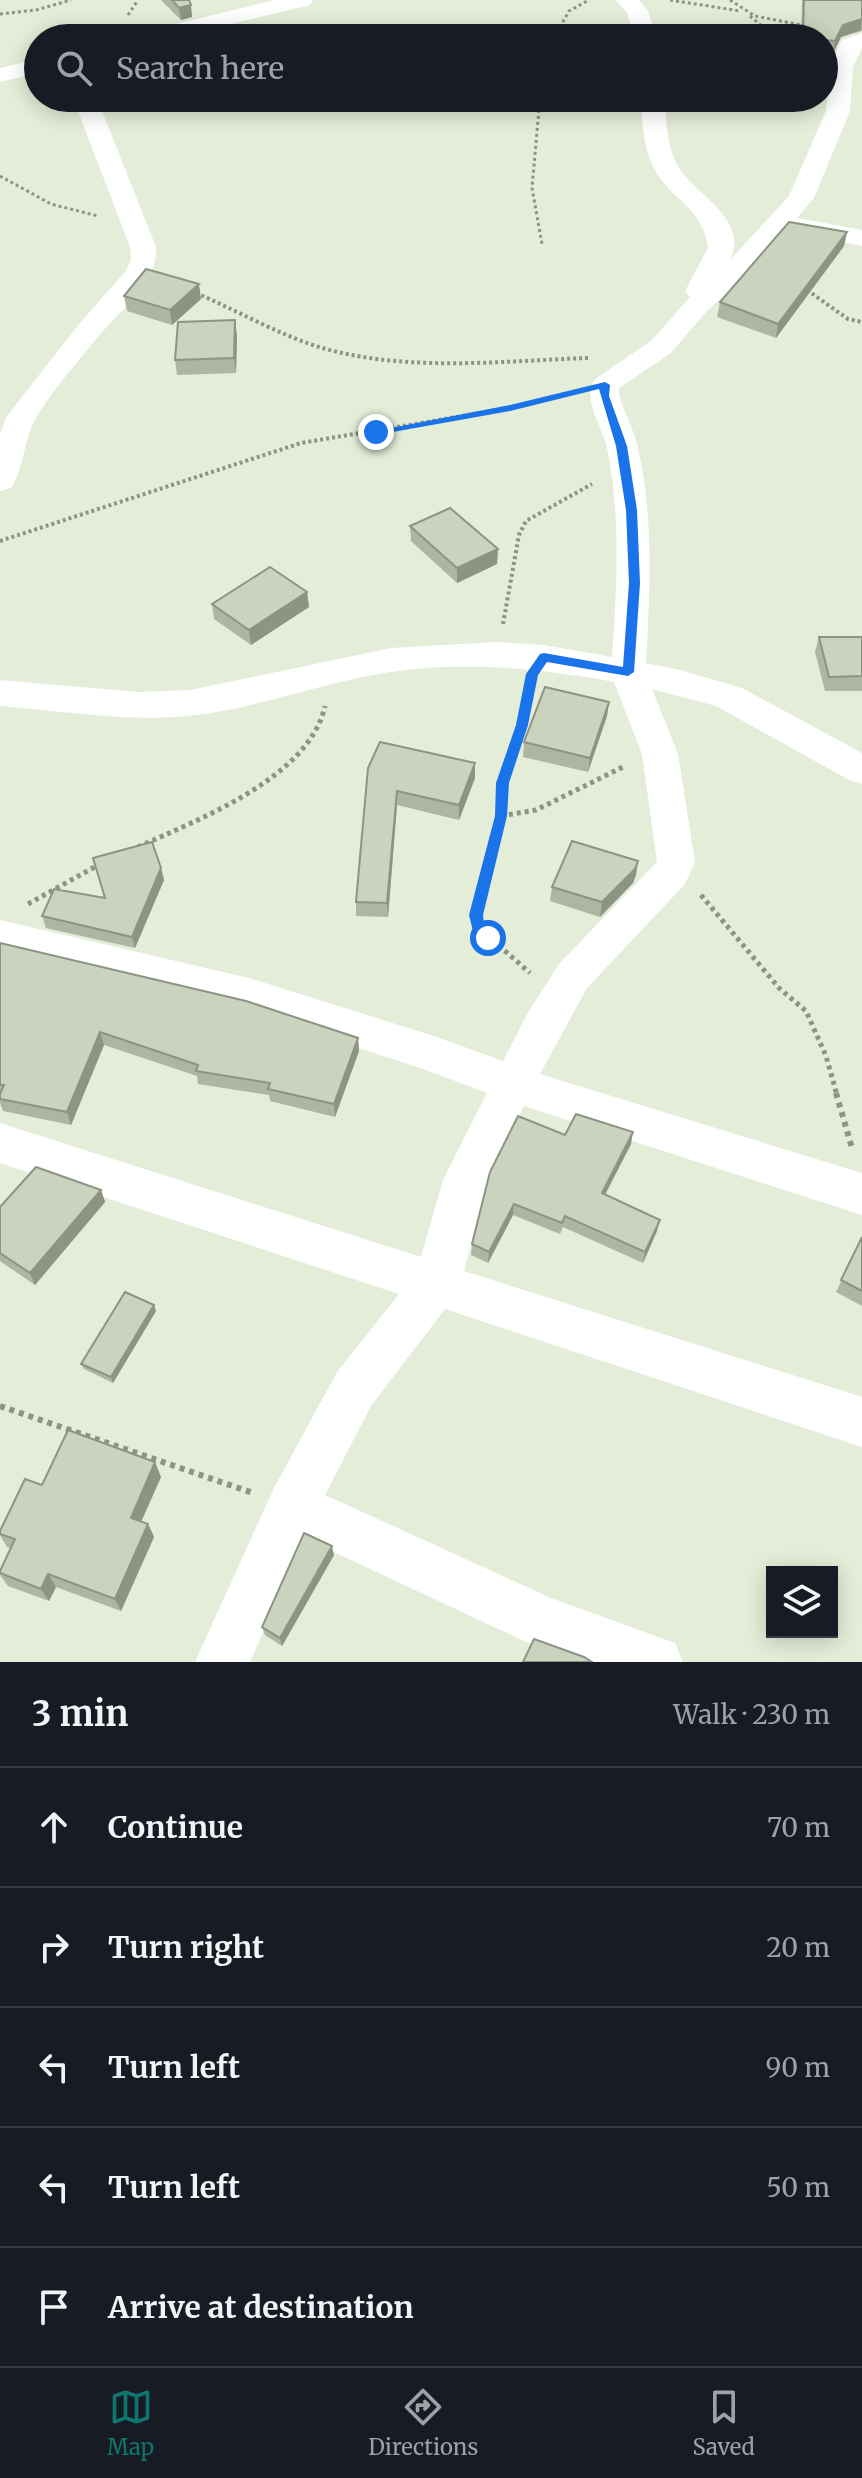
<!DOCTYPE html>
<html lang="en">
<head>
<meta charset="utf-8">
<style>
  :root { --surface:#171b24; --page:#242831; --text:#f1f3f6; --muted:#9ea1a6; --line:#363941; --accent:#0f766e }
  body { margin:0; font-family:Merriweather,serif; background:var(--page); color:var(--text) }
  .controls { position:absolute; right:24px; bottom:24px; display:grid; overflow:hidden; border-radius:0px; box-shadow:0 4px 20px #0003 }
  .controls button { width:72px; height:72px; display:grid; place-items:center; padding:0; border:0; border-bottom:2px solid var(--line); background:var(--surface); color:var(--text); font:40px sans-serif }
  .stop { position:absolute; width:24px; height:24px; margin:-18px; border:6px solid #1a73e8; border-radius:50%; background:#fff }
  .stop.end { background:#1a73e8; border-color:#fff; box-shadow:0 2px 8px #0008 }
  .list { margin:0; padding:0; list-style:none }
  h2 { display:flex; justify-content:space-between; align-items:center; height:104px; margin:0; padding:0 32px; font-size:34px }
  h2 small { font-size:26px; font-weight:400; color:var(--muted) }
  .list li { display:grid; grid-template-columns:52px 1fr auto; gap:24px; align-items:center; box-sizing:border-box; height:120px; padding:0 32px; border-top:2px solid var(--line) }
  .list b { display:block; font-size:30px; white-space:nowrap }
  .list em { font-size:26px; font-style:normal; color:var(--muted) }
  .icon { flex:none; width:44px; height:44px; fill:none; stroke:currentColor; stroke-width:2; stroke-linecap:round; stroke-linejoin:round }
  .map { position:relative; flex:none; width:862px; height:1662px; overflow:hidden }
  .search { position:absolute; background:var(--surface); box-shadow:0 4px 20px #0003; left:24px; right:24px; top:24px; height:88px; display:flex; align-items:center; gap:20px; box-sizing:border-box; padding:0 28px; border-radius:44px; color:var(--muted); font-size:30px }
  .sheet { height:704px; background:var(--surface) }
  nav { display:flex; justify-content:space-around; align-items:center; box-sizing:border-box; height:112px; border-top:2px solid var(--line); background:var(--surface); font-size:22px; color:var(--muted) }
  nav a { display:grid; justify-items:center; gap:4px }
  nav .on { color:var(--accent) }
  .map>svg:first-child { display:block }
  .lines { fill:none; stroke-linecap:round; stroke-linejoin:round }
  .path-far3 { stroke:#8d9484; stroke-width:3; stroke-dasharray:3 3; stroke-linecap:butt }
  .path-far2 { stroke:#8d9484; stroke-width:4; stroke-dasharray:3 3; stroke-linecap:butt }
  .path-far1 { stroke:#8d9484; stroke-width:5; stroke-dasharray:4 4; stroke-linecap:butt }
  .path { stroke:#8d9484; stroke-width:6; stroke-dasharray:5 5; stroke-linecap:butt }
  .street { fill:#fff; fill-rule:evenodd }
  .wall { fill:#adb5a3 }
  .shaded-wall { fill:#8d9484 }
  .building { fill:#c9d3bd; stroke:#8d9484; stroke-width:2 }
  .route { fill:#1a73e8 }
</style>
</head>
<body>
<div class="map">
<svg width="862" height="1662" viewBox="0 0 862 1662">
  <rect width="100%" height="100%" fill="#e3edd7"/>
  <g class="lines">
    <g class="path-far3">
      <path d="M670,0L740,11"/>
      <path d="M730,0L755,16L806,26"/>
      <path d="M0,14L36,10L71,0"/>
      <path d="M128,15L138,0"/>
      <path d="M750,16L776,38"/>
      <path d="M104,38L118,25"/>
      <path d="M554,38L569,11L589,0"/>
      <path d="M540,98L532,188L542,244"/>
      <path d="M0,176L51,204L98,216"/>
    </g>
    <g class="path-far2">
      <path d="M807,290L848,319L862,322"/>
      <path d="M196,293C236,310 285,338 326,349C411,372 501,361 588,358"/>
      <path d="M0,541L301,443L510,408L571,393"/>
      <path d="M503,624L519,535L526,521L592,484"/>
    </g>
    <g class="path-far1">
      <path d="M529,690L522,725L502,783L501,816L476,915L478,927L530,973"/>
      <path d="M501,816L536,810L625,766"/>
      <path d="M138,847C199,819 309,778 325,706"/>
      <path d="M701,895L779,988L806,1011L826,1056L837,1095"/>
      <path d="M28,904L100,864"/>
    </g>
    <g class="path">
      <path d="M836,1093L852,1148"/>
      <path d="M0,1406L253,1493"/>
    </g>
    <g class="street">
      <path d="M275,0H313L310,5L174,38H136L139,33Z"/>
      <path d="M616,0H639L648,11L657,38H635L627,13Z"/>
      <path d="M862,33V48L853,67L850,111L814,198L797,218L862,230V246L786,231L761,261L706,312L671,353L619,388V396C625,413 634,431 638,448C654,519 650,591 646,663L680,670L742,688L862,753V784L849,780L716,706L652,689L678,754L695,862L685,884L587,988L540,1074L862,1173V1215L524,1106L487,1182L464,1271L862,1397V1447L445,1309L371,1406L325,1495L551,1598L675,1643L683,1662H580L524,1641L304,1538L250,1662H195L274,1488L337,1372L399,1294L0,1163V1123L421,1257L443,1180L487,1093L426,1070L249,1012L0,952V920L249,978L434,1036L503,1061L527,1014L559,964L657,862L642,754L614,682C540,668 466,661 391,672C323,682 256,709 188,716C126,722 62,711 0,706V680L139,692L190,690L391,648L498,642L544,645L612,657C617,587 621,518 607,448C603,427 581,399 595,379L651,341L690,297L685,291L708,248C702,207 675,203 656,172C643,150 642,122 641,98H665C666,120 667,147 678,166C695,196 750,218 730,260L789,196L826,111L831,67L839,45L842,40Z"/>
      <path d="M38,59V73L0,82V68Z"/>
      <path d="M73,98H97L156,247C159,283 118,312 97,338C77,363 52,390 36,418C24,439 24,468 11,488L0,491V433L7,416L79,324L126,271L131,260L130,247Z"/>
    </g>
  </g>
  <g class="wall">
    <path d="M161,0H189L192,17L181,20Z"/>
    <path d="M802,0H862V31L841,37L833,53L824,52V38H801Z"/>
    <path d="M847,232L844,246L776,338L717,317L720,302Z"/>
    <path d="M124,296L201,299L172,325L127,311Z"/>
    <path d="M237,335L236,373L177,375L175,360Z"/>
    <path d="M410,526L498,549L497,564L457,583L411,541Z"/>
    <path d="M307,592L309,607L251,645L214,619L212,604Z"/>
    <path d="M819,637H862V691H825L815,652Z"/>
    <path d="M609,702L607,716L588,772L523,757L524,742Z"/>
    <path d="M368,768L475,778L459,820L397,805L388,917L356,916V902Z"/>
    <path d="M161,868L164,880L135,948L46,928L42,916L104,898Z"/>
    <path d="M636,875L633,883L600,917L550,901L552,887Z"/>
    <path d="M0,943L358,1038L359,1051L335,1117L270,1101L269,1095L198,1084L197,1076L104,1045L71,1125L3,1111L0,1103Z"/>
    <path d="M565,1135L631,1144L605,1195L657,1231L643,1263L563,1227L560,1234L513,1215L488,1263L471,1255L472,1244Z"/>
    <path d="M101,1190L105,1202L35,1285L0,1261V1207Z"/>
    <path d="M862,1237V1306L836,1292Z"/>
    <path d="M156,1311L113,1383L84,1369L81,1364Z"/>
    <path d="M161,1477L141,1522L148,1524L154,1537L121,1611L56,1587L49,1601L8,1586L0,1575V1571L11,1548L7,1547L0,1535V1531L42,1485Z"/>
    <path d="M334,1555L282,1646L265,1635L262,1627Z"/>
  </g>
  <g class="shaded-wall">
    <path d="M191,5L192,17L181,20L179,8Z"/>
    <path d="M862,19L861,30L841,37L833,53L835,41L843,25Z"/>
    <path d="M847,232L844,246L776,338L778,324Z"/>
    <path d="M199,284L201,299L172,325L170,310Z"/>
    <path d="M235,320L237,335L236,373L234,358Z"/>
    <path d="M498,549L497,564L457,583V568Z"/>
    <path d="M307,592L309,607L251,645L249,630Z"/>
    <path d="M609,702L607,716L588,772L590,758Z"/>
    <path d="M475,763V778L459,820V805Z"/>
    <path d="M397,791V805L388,917L387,903Z"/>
    <path d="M638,861L636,875L633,883L600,917L602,902Z"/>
    <path d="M161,868L164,880L135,948L132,937Z"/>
    <path d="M100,1032L104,1045L71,1125L67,1112Z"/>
    <path d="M358,1038L359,1051L335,1117L334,1104Z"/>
    <path d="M633,1132L631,1144L600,1204L602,1193Z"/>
    <path d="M101,1190L105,1202L35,1285L30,1273Z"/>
    <path d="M514,1204L513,1215L488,1263L489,1252Z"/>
    <path d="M660,1220L657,1231L643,1263L645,1252Z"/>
    <path d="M154,1305L156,1311L113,1383L111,1377Z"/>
    <path d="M155,1462L161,1477L137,1531L131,1518Z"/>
    <path d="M148,1524L154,1537L121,1611L115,1599Z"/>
    <path d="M332,1546L334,1555L282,1646L280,1638Z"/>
    <path d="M48,1574L56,1587L49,1601L41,1589Z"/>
  </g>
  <g class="building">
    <path d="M172,0H189L191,5L179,8Z"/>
    <path d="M804,0H862V19L843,25L835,41L824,40V38L803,37Z"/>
    <path d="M789,222L847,232L778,324L720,302Z"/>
    <path d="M146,269L199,284L170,310L124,296Z"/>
    <path d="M235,320L234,358L175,360L178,322Z"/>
    <path d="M450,508L498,549L457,568L410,526Z"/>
    <path d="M270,567L307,592L249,630L212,604Z"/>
    <path d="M819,637H862V676L829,677Z"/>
    <path d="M545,687L609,702L590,758L524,742Z"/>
    <path d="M380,742L475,763L459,805L397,791L387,903L356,902L368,768Z"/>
    <path d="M572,841L638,861L635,869L602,902L552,887Z"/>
    <path d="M152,842L161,868L132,937L42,916L54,889L105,898L93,858Z"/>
    <path d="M0,943L246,1001L358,1038L334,1104L268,1089L270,1083L196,1071L198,1065L100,1032L67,1112L0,1099V1094L4,1085H0Z"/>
    <path d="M576,1114L633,1132L602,1193L660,1220L645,1252L565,1216L562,1223L514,1204L489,1252L472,1244L490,1172L518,1116L565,1135Z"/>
    <path d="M36,1167L101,1190L30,1273L0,1253V1207Z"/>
    <path d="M862,1237V1291L841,1280Z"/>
    <path d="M125,1292L154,1305L111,1377L81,1364Z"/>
    <path d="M68,1430L155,1462L131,1518L148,1524L115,1599L48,1574L41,1589L0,1573V1571L15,1539L0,1534V1531L25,1479L42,1485Z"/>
    <path d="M304,1533L332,1546L280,1638L262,1627Z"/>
    <path d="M534,1639L584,1657L592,1662H523Z"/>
  </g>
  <path class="route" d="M605,382L610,385L609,396L627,446L637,510L640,583L634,672L628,676L547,662L538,675L528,725L509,783L507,816L483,915L484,925L495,938L488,943L473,931L469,915L495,816L496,783L516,725L526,674L540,654L544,653L623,667L629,583L626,510L616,446L599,389L510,411L376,435L370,432L510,405Z"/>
</svg>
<div class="controls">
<button><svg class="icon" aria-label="layers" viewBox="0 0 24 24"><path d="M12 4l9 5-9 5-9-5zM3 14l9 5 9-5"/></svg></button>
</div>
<div class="stop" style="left:488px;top:938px"></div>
<div class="stop end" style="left:376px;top:432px"></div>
<div class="search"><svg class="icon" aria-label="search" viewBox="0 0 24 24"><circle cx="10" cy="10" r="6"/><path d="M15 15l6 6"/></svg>Search here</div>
</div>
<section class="sheet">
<h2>3 min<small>Walk · 230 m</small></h2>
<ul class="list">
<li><svg class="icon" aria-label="ahead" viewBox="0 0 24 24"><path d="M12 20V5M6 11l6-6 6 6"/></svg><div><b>Continue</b></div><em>70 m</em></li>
<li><svg class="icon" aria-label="right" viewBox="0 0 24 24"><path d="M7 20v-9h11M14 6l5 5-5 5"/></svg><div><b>Turn right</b></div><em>20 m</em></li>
<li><svg class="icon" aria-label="left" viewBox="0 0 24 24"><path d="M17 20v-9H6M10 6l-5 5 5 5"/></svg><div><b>Turn left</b></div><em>90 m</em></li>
<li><svg class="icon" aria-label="left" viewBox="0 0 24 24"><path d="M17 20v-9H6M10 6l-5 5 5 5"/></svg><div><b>Turn left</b></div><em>50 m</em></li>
<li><svg class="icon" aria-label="arrive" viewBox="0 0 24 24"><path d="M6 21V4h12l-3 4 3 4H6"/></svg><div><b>Arrive at destination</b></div></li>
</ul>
</section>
<nav>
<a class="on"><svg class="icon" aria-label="map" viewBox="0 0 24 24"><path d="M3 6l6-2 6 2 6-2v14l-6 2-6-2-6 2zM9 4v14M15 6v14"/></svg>Map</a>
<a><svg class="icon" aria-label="directions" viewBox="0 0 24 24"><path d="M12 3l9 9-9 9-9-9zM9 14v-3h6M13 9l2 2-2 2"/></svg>Directions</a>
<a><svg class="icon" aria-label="saved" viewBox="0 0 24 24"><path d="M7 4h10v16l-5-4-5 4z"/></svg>Saved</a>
</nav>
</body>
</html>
